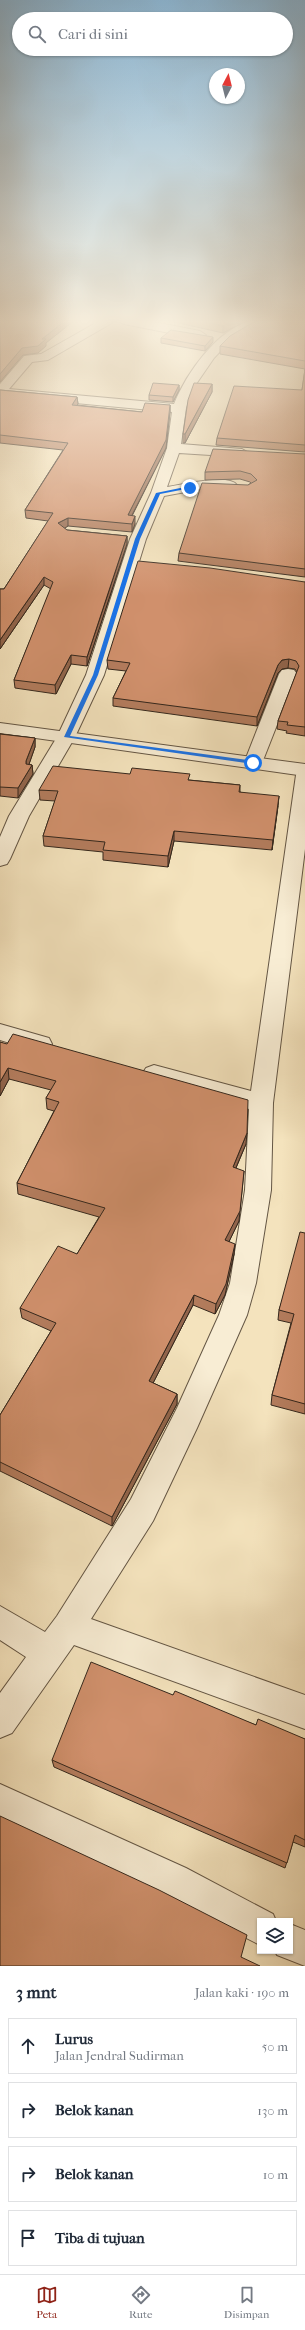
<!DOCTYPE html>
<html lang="id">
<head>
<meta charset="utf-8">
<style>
  :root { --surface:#fff; --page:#f6f6f7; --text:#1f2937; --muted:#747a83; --line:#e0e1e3; --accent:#8f2418 }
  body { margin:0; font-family:"IM FELL French Canon",serif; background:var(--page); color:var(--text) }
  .controls { position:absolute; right:12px; bottom:12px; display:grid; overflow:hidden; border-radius:0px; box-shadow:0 1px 3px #0004 }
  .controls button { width:36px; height:36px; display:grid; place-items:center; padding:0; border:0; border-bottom:1px solid var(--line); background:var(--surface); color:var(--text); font:20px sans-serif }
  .compass { position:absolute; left:209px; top:68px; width:36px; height:36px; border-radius:50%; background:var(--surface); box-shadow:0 1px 3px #0004; rotate:7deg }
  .stop { position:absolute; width:12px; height:12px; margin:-9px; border:3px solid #1a73e8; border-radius:50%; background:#fff }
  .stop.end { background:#1a73e8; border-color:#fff; box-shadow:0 1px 4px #0008 }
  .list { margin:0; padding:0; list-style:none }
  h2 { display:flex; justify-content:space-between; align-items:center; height:52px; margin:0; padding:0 16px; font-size:17px }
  h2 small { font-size:13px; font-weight:400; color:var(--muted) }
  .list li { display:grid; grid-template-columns:26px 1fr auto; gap:12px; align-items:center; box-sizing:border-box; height:56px; margin:0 8px 8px; padding:0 8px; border:1px solid var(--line); border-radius:0px }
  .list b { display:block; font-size:15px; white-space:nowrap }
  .list p { margin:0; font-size:13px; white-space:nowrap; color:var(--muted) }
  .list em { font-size:13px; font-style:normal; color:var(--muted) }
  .icon { flex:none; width:22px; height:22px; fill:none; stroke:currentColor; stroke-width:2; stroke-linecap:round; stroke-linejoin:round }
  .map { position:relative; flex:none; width:305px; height:1966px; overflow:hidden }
  .search { position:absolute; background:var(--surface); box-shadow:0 1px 3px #0004; left:12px; right:12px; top:12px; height:44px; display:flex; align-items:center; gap:10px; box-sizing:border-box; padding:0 14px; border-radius:22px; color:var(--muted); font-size:15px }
  .sheet { height:308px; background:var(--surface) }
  nav { display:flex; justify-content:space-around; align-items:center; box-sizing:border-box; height:56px; border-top:1px solid var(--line); background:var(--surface); font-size:11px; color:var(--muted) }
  nav a { display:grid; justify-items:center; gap:2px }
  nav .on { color:var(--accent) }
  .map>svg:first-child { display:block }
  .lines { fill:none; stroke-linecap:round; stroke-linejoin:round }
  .minor-casing { stroke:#645644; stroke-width:2 }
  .tertiary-casing { stroke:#645644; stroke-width:2 }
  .minor { fill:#f8edd4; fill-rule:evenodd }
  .tertiary { fill:#f8edd4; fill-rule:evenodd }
  .wall { fill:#b37c5d; stroke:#34271c }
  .shaded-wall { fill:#92654c; stroke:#34271c }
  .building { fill:#d0906c; stroke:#34271c }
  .route { fill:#1a73e8 }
</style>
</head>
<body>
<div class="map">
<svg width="305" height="1966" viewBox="0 0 305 1966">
  <rect width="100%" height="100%" fill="#f4e3bd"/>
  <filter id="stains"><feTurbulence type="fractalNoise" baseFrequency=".005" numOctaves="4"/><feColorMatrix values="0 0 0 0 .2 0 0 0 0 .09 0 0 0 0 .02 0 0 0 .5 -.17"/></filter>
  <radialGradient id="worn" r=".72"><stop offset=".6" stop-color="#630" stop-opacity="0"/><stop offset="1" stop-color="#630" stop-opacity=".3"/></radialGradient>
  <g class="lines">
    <g class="minor-casing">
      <g id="minor">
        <path d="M101,320H117L48,360L32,362L9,389L174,404C186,374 217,329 251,321C256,319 262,320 267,320L229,342L214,358L192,390L186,408L181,444L242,449L249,453L242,457L179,453L167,487C181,485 229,473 237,485L230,489L207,488L164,496L146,539L104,675L75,737L29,816L10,859L7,864L0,866V837L9,816L57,737L86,675L130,539L151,493L167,448L172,412L0,396V384L24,356L41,354Z"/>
        <path d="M118,320H144L200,331L206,335L200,339L124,324Z"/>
        <path d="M288,669L294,670L297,674L262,763L260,767L253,769L246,767L244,763L279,674L282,670Z"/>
        <path d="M305,769V849L273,1103L271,1190L256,1283L247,1315L197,1428L153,1521L91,1619L305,1695V1729L74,1645L12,1733L0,1738V1693L26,1657L0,1640V1606L45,1632L57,1616L131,1499L177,1408L219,1315L230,1283L245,1190L249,1109L146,1080L142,1074L146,1068L154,1065L251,1091L296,775L298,771Z"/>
        <path d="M0,1024L49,1038L52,1044L49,1050L41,1053L0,1040Z"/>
        <path d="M0,1784L186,1868L273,1914L276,1921H260V1945L160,1894L0,1819Z"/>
        <path d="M290,1924L305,1930V1966L277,1955L275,1951H290Z"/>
      </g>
    </g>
    <g class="tertiary-casing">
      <path id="tertiary" d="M0,723L305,764V776L0,733Z"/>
    </g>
    <use href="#minor" class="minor"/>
    <use href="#tertiary" class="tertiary"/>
  </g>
  <g class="wall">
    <path d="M166,320H247L223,333Z"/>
    <path d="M305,320V369L220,354V346Z"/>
    <path d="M161,338L213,342L205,351L161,343Z"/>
    <path d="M305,369V452L216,445L217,438L302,390Z"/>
    <path d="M212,384V392L185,443H183V434Z"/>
    <path d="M179,385V390L173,402L149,400V395Z"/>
    <path d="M0,390L77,397L78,404L77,405L142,412L170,405V412L166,448L132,516L135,524L132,532L68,526L64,528L67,530L127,536V544L87,666L71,664L56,694L15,688L14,680L51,589L44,585L0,649V589H4L48,521L26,518L25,510L63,450L0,443Z"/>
    <path d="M305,454V577L178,561L179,553L248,485L251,483L250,482L240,479L205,480V472Z"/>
    <path d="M305,582V736L286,733L287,731L277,729L278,721L297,672L295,669L288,668L282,669L278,673L257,726L113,706V698L126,671L108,669L107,660Z"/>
    <path d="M0,734L35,738V747L29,764L32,765L33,774L18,798L0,796Z"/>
    <path d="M189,780L240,785V792L278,806L272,850L174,841L168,867L103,860V852L44,846L43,836L55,801L40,800L39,790Z"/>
    <path d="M0,1042L246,1144L236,1168L239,1221L229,1241L234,1254L225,1295L215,1314L193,1305L153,1383L177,1394V1404L112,1526L0,1471V1415L51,1331L22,1318L20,1308L77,1254L99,1217L18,1194L17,1183L54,1111L47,1109L46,1098L51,1090L9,1079L0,1096Z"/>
    <path d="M305,1233V1414L271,1405L272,1395L291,1323L278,1320L279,1310Z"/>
    <path d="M173,1695L256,1725L305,1739V1847L293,1842L285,1868L54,1767L52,1760Z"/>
  </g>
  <g class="shaded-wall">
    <path d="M66,320H75L46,343V346L38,353L23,355L0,382V374L22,348L42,339Z"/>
    <path d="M234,320H247L223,333V326Z"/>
    <path d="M213,337V342L205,351V346Z"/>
    <path d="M212,384V392L185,443V434Z"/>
    <path d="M179,385V390L173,402V397Z"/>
    <path d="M77,397L78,404L72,412V405Z"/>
    <path d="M170,405V412L166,448L128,523V515Z"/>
    <path d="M135,516V524L132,532V524Z"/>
    <path d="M68,518V526L59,532L58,523Z"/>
    <path d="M127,536V544L87,666V657Z"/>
    <path d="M44,577V585L0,649V640Z"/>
    <path d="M71,655V664L56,694L55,685Z"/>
    <path d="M289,659L288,668L282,669L278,673L257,726V717L278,665L282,660Z"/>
    <path d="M35,738V747L27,770L26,764V761Z"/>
    <path d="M32,765L33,774L18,798V788Z"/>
    <path d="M279,796L278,806L272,850L273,840Z"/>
    <path d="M174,831V841L168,867V856Z"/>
    <path d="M8,1068L9,1079L0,1096V1082Z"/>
    <path d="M247,1133L246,1144L232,1177L233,1167Z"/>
    <path d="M244,1171L239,1221L225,1250V1240Z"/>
    <path d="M235,1244L234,1254L225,1295L215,1314L216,1304Z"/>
    <path d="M194,1295L193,1305L149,1391V1381Z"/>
    <path d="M177,1394V1404L112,1526V1517Z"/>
  </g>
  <g class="building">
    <path d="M0,320H66L42,339H46L38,346L22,348L0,374Z"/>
    <path d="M197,320H234L223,326Z"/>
    <path d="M257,320H305V361L220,346L230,336Z"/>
    <path d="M171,330L213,337L205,346L161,338Z"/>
    <path d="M305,369V445L217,438L234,386L302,390Z"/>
    <path d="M153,383L179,385L173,397L149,395Z"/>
    <path d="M194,383L212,384L185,434H183L188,400Z"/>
    <path d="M0,390L77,397L72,405L142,412L145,403L170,405L166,440L128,515L135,516L132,524L68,518L58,523L67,530L127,536L87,657L71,655L55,685L14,680L53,582L44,577L0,640V589H4L53,513L25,510L68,443L0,435Z"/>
    <path d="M213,449L305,454V569L179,553L202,483L248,485L257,480L251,474L240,471L205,472Z"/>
    <path d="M138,561L210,568L305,582V727L287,725L288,722L278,721L299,666L296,661L289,659L282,660L278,665L257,717L113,698L130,663L107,660Z"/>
    <path d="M0,734L35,738L26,761V764L32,765L18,788L0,787Z"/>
    <path d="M53,766L130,774L132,768L190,774L188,780L240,785L239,792L279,796L273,840L174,831L168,856L103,850L105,842L43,836L58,791L39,790Z"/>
    <path d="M13,1034L248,1100L247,1133L233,1167L244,1171L240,1211L225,1240L235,1244L226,1284L216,1304L194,1295L149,1381L177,1394L112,1517L0,1462V1415L56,1323L20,1308L58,1246L77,1254L105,1208L17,1183L59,1102L46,1098L56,1081L8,1068L0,1082V1042L7,1044Z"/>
    <path d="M300,1232L305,1233V1404L272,1395L294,1314L279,1310Z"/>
    <path d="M91,1662L173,1695L175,1691L256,1725L258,1719L305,1739V1840L295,1835L287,1863L52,1760Z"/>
    <path d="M0,1816L159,1890L247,1935L241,1957L260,1966H0Z"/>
  </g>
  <linearGradient id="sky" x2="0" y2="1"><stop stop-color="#8bb7d6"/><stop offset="0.54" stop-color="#faf2e1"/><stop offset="1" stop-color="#faf2e1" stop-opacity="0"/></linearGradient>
  <rect width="305" height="596" fill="url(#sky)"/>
  <path class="route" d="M190,486L191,488L160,494L140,539L98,675L70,736L255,761L253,764L64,737L93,675L135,539L156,493Z"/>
  <rect width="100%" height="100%" filter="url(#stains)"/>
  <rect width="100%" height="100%" fill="url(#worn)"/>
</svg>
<div class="controls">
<button><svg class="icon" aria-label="layers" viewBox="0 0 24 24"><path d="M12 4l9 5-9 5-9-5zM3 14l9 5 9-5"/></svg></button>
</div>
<svg class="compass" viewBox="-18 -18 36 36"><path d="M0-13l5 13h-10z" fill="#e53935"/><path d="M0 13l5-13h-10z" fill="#747a83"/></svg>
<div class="stop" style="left:253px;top:763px"></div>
<div class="stop end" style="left:190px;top:488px"></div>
<div class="search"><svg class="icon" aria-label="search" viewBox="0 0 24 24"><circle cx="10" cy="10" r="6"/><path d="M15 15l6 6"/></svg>Cari di sini</div>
</div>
<section class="sheet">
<h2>3 mnt<small>Jalan kaki · 190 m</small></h2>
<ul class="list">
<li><svg class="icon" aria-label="ahead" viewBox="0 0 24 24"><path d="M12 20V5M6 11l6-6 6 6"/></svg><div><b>Lurus</b><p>Jalan Jendral Sudirman</p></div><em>50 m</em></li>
<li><svg class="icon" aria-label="right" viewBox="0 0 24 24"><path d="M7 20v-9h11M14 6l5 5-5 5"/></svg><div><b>Belok kanan</b></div><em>130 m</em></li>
<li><svg class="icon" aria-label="right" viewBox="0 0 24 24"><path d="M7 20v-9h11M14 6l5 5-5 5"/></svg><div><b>Belok kanan</b></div><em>10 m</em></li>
<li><svg class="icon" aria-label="arrive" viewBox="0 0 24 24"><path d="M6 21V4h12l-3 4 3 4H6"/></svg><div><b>Tiba di tujuan</b></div></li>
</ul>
</section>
<nav>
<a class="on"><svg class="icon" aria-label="map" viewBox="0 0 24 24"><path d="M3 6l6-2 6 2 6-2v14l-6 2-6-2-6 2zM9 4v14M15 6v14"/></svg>Peta</a>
<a><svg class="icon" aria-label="directions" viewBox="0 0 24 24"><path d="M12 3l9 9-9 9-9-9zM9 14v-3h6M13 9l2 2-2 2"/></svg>Rute</a>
<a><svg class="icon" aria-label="saved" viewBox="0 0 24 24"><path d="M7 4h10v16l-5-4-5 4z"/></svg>Disimpan</a>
</nav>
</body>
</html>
